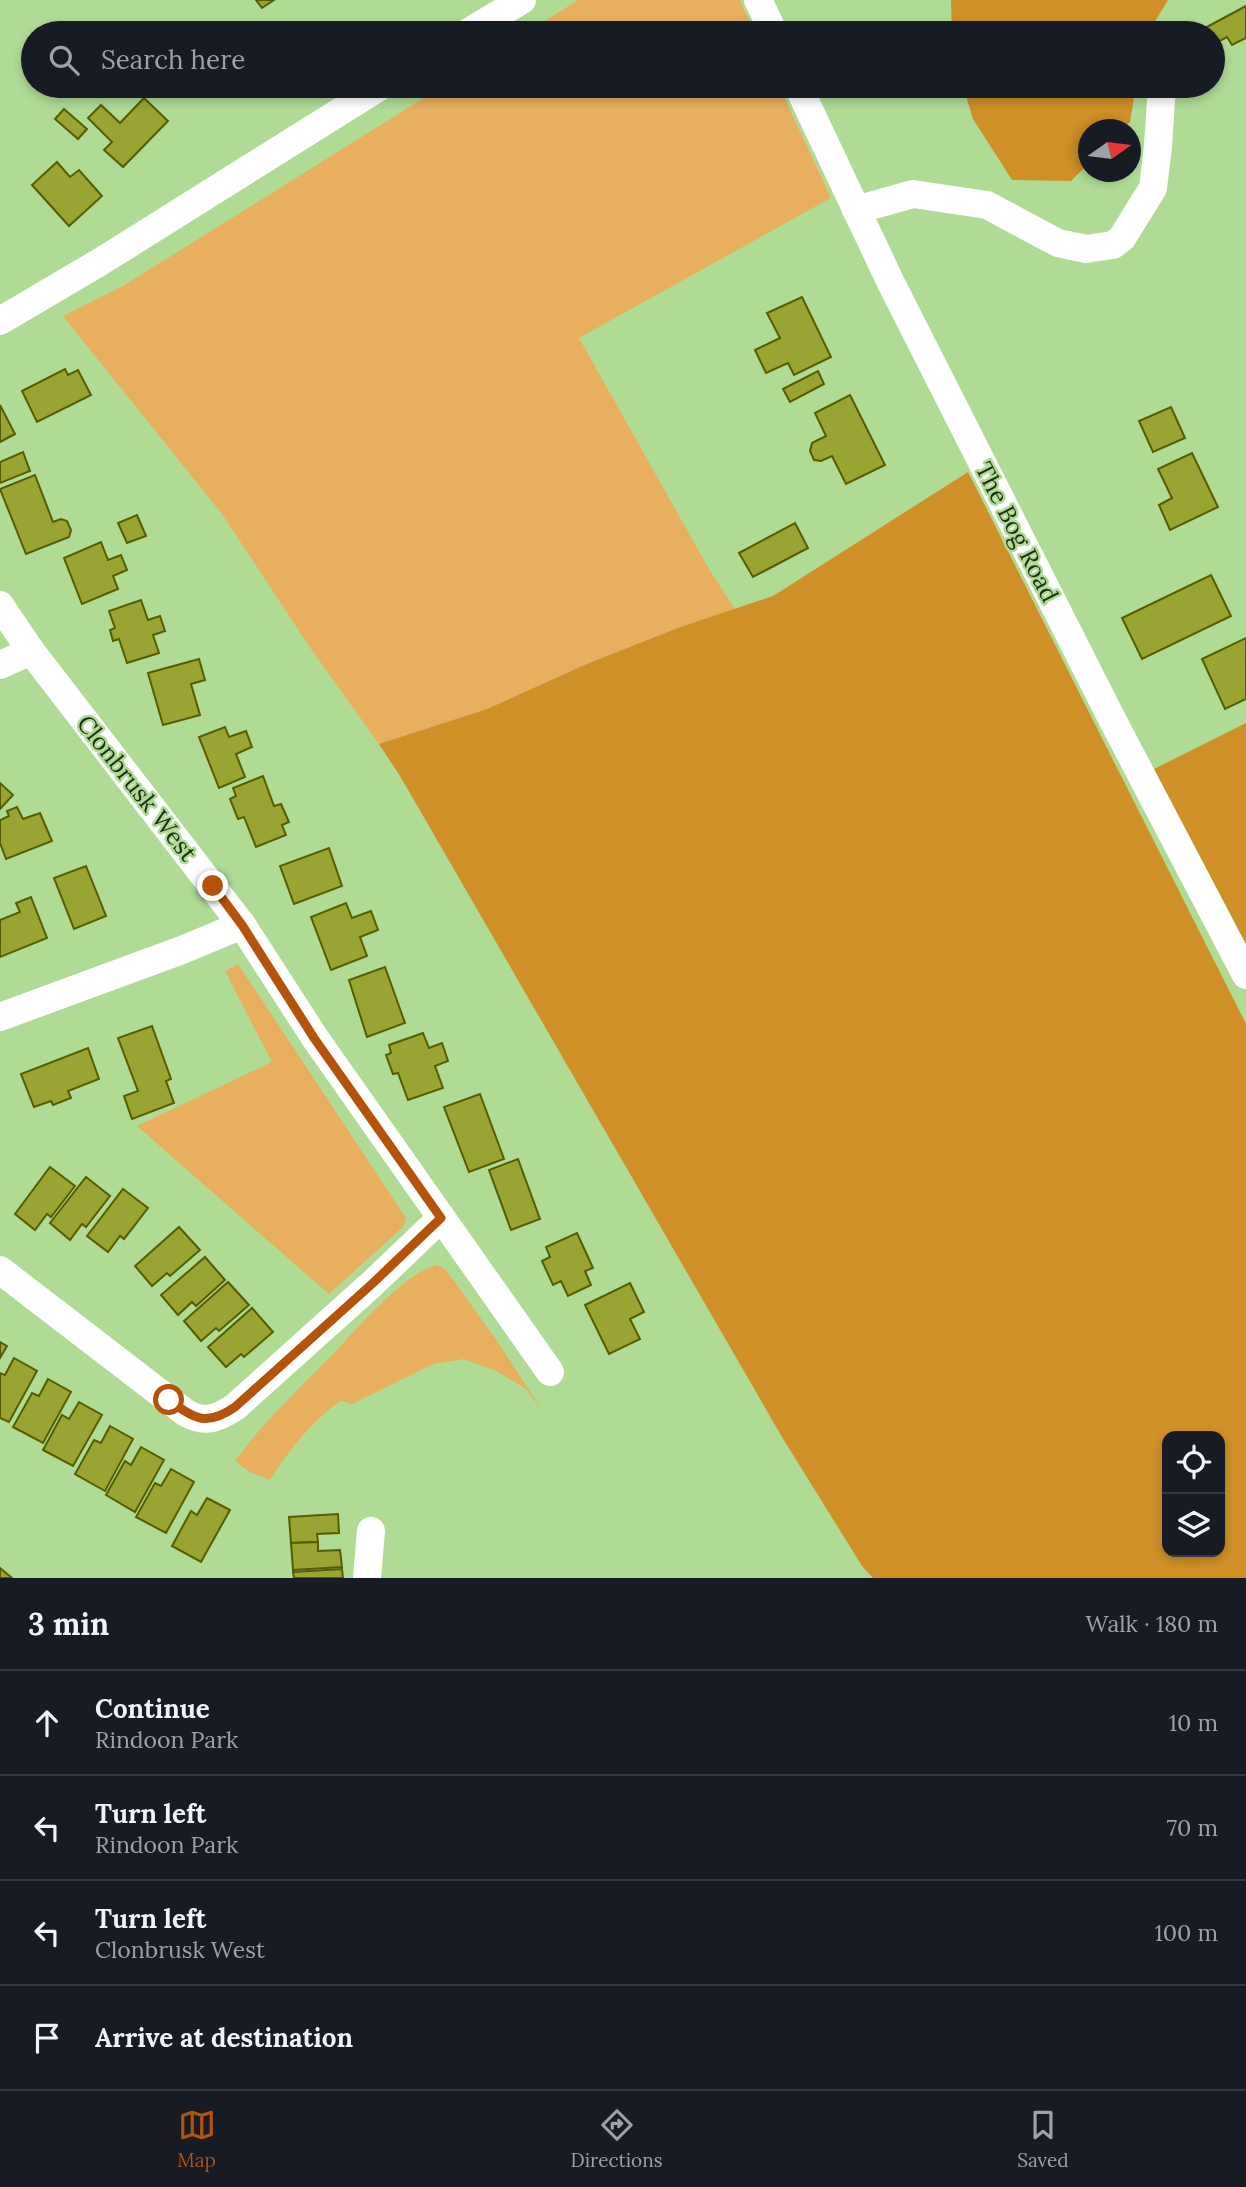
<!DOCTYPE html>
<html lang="en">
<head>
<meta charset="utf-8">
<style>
  :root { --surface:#171b24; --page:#20242c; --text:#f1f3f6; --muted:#9ea1a6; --line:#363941; --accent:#b45309 }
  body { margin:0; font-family:Lora,serif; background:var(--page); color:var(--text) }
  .controls { position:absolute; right:21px; bottom:21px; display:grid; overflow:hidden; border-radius:14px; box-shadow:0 4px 10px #0003 }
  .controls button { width:63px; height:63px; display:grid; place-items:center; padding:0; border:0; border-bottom:2px solid var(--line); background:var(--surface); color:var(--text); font:35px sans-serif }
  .compass { position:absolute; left:1078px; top:119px; width:63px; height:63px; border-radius:50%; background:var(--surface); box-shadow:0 4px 10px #0003; rotate:76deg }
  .stop { position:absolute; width:21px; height:21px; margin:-16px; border:5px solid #b45309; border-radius:50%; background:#fff }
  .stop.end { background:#b45309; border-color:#fff; box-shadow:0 2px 7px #0008 }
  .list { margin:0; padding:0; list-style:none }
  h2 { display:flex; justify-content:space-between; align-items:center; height:91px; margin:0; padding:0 28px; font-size:30px }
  h2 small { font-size:23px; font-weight:400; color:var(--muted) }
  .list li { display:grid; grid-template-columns:46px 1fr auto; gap:21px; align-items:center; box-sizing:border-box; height:105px; padding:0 28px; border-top:2px solid var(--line) }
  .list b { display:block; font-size:26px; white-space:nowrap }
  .list p { margin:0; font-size:23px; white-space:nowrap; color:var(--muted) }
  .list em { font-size:23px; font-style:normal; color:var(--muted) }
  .icon { flex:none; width:38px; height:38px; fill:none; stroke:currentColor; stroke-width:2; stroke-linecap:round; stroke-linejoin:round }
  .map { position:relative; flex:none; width:1246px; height:1578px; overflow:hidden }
  .search { position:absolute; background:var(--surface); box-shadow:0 4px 10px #0003; left:21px; right:21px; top:21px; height:77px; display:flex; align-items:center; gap:18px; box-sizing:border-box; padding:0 24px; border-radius:38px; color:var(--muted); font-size:26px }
  .sheet { height:511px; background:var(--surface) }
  nav { display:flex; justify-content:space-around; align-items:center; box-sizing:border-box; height:98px; border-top:2px solid var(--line); background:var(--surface); font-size:19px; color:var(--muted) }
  nav a { display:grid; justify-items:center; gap:4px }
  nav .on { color:var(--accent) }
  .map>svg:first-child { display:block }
  .green { fill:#e7af5e }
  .forest { fill:#ce9027; fill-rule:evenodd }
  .building { fill:#99a432; stroke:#565d00; stroke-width:2 }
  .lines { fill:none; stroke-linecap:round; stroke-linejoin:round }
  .minor { stroke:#fff; stroke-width:28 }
  .route { stroke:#b45309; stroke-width:9 }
  .labels { text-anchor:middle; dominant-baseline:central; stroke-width:5; stroke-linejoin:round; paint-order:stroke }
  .street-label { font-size:24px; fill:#1e2f14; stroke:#afdb95 }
</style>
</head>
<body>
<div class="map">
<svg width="1246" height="1578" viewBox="0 0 1246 1578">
  <rect width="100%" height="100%" fill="#afdb95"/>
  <g class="green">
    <path d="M578,0H740L755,33H526Z"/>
    <path d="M443,86H779L831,198L579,338L710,571L735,609L683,626L589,663L487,709L379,744L311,649L222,514L63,316L123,286Z"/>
    <path d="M238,964L406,1218L403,1227L329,1294L137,1126L272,1062L225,971Z"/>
    <path d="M437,1265L446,1270L497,1341L542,1410L525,1388L496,1371L464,1359L433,1364L352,1404L340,1401C311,1422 289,1450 270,1480L250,1472L235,1461C264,1421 300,1388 334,1353C358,1328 404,1273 437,1265Z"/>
  </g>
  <g class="forest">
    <path d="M951,0H1168L1148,33H952Z"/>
    <path d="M963,86H1136L1130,122L1123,129L1088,130V164L1071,181L1012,180L973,119Z"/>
    <path d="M968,472L1246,1024V1578H873L862,1566L782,1437L400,776L379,744L487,709L589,663L683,626L773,596ZM1220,1436V1552H1167V1436Z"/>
    <path d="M1246,723V944L1154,769Z"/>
  </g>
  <g class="building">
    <path d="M256,0H274L262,8Z"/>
    <path d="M1246,6V38L1232,45L1227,37L1214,44L1213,33H1208L1205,28Z"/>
    <path d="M105,24L115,33H96Z"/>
    <path d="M144,98L168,121L123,167L104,150L112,142L88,118L101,105L120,123Z"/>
    <path d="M64,109L87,129L78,139L55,119Z"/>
    <path d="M57,162L70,177L79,170L102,196L69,226L32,185Z"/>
    <path d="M802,297L831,357L794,375L788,363L766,373L755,350L780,338L767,313Z"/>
    <path d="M65,369L68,375L78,370L91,395L37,422L22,391Z"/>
    <path d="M818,371L824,384L790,402L783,389Z"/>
    <path d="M850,395L885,465L846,484L832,456L821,461L814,460L810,451L812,443L826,436L815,413Z"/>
    <path d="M0,405L15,434L0,442Z"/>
    <path d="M1171,407L1185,438L1153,452L1139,421Z"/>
    <path d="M23,452L30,471L0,483V462Z"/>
    <path d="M1192,453L1218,507L1170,530L1159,505L1172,498L1158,469Z"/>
    <path d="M35,475L53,522L61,519L67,521L71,530L69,537L26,554L0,489Z"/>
    <path d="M137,515L146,536L127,543L118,523Z"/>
    <path d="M795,523L808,548L753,577L739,553Z"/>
    <path d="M101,542L108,560L121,555L127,570L113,576L118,589L82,604L64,558Z"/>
    <path d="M1211,575L1231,616L1142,659L1122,618Z"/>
    <path d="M141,600L148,620L160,616L165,631L153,635L159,653L127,663L119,639L113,641L110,630L115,628L109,611Z"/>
    <path d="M1246,638V699L1225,709L1202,659Z"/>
    <path d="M199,659L205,680L191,684L200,715L163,725L148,673Z"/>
    <path d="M225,727L229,737L246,731L252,747L236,754L245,777L219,788L199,737Z"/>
    <path d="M263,776L274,806L281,804L289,822L282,825L286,835L256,847L244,817L238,819L230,799L236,796L233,788Z"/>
    <path d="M0,783L13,795L0,809Z"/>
    <path d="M17,807L23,819L40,813L52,841L6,859L0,843V820L9,816L7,811Z"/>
    <path d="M329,848L342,886L294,904L280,866Z"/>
    <path d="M86,866L106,916L74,929L54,878Z"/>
    <path d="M31,897L47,938L0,957V920L20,912L16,903Z"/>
    <path d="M346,903L352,918L371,911L378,930L360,937L367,956L331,970L311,917Z"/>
    <path d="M385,967L405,1023L367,1037L349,980Z"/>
    <path d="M152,1026L171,1079L166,1081L174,1103L132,1119L124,1096L138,1091L118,1038Z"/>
    <path d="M423,1033L429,1048L442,1043L448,1061L435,1066L443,1088L408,1100L398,1073L393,1074L386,1055L391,1053L389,1045Z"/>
    <path d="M88,1048L99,1079L68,1091L71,1098L53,1105L51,1101L34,1107L21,1074Z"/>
    <path d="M480,1094L504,1159L469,1172L444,1107Z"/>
    <path d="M518,1159L540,1219L511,1230L489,1170Z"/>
    <path d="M50,1167L75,1186L51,1217L47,1214L35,1230L15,1214Z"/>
    <path d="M86,1177L110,1196L86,1227L82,1224L70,1240L50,1223Z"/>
    <path d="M123,1189L148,1208L124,1239L120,1236L108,1252L87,1236Z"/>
    <path d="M179,1227L200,1250L170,1276L167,1273L152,1286L135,1266Z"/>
    <path d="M577,1233L593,1268L585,1271L591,1285L568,1296L561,1281L553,1285L542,1261L550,1257L546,1247Z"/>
    <path d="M205,1257L225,1280L196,1306L192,1302L178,1315L161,1295Z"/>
    <path d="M228,1282L249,1305L219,1331L216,1328L201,1341L184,1321Z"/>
    <path d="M630,1283L644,1312L630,1319L640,1339L609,1354L585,1305Z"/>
    <path d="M252,1308L273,1332L244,1357L241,1354L226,1367L208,1347Z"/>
    <path d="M0,1342L7,1346L0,1358Z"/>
    <path d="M14,1358L37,1371L9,1422L0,1418V1373L5,1375Z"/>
    <path d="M48,1379L71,1392L43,1443L13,1427L32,1393L39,1396Z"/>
    <path d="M79,1402L102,1415L73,1466L43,1450L62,1415L69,1419Z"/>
    <path d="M110,1426L133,1439L105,1491L75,1474L94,1440L101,1443Z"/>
    <path d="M141,1447L164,1460L135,1512L106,1495L125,1461L131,1465Z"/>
    <path d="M171,1469L194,1482L166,1533L136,1517L155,1483L161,1486Z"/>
    <path d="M207,1498L230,1510L201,1562L172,1546L191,1511L197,1515Z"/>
    <path d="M338,1514L339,1533L317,1534L318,1542L291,1543L289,1517Z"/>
    <path d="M318,1542V1551L340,1550L342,1567L293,1570L291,1543Z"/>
    <path d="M0,1568L12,1578H0Z"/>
    <path d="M342,1569L343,1578H294L293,1572Z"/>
  </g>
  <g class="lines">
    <g class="minor">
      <path d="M758,0L774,33"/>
      <path d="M467,33L522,0"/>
      <path d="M798,86L891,283L1112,719L1246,975"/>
      <path d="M856,210L913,194L987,205L1058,243L1086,249L1113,245L1122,238L1153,188L1158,146L1162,86"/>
      <path d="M0,321L100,262L381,86"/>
      <path d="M0,605L31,651L242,925L315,1038L550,1372"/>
      <path d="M0,665L31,651"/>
      <path d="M0,1017L182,950L242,925"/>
      <path d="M0,1270L186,1413C205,1424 218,1418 235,1407L373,1283L441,1218"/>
      <path d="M367,1578L371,1531"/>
    </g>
  </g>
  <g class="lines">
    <path class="route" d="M169,1400C195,1419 206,1427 235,1407L373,1283L441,1218L314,1038L242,925L213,886"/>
  </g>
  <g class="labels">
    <g class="street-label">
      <text transform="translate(1017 532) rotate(63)">The Bog Road</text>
      <text transform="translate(137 788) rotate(52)">Clonbrusk West</text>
    </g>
  </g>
</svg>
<div class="controls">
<button><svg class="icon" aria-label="locate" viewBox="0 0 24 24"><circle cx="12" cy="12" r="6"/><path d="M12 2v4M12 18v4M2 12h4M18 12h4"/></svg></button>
<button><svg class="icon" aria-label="layers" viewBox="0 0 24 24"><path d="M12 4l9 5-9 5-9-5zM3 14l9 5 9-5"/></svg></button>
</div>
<svg class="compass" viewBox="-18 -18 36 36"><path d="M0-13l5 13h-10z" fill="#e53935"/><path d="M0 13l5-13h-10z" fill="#9ea1a6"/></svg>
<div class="stop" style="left:169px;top:1400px"></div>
<div class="stop end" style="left:213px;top:886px"></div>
<div class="search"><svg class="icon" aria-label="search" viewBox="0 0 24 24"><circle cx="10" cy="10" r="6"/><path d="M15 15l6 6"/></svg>Search here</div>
</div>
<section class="sheet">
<h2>3 min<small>Walk · 180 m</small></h2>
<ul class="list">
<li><svg class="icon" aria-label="ahead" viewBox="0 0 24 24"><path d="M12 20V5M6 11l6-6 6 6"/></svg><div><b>Continue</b><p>Rindoon Park</p></div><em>10 m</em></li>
<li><svg class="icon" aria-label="left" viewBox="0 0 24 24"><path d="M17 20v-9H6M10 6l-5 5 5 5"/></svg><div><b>Turn left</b><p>Rindoon Park</p></div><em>70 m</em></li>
<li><svg class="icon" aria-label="left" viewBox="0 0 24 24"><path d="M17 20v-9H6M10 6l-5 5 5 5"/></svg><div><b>Turn left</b><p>Clonbrusk West</p></div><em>100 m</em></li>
<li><svg class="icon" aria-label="arrive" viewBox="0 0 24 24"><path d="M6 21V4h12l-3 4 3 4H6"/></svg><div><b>Arrive at destination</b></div></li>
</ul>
</section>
<nav>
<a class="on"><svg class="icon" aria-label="map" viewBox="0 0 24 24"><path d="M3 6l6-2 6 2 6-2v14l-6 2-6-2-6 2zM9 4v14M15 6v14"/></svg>Map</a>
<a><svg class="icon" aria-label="directions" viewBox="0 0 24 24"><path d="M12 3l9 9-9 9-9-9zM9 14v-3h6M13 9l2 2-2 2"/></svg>Directions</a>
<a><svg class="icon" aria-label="saved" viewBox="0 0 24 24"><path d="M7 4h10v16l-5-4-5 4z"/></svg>Saved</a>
</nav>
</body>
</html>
